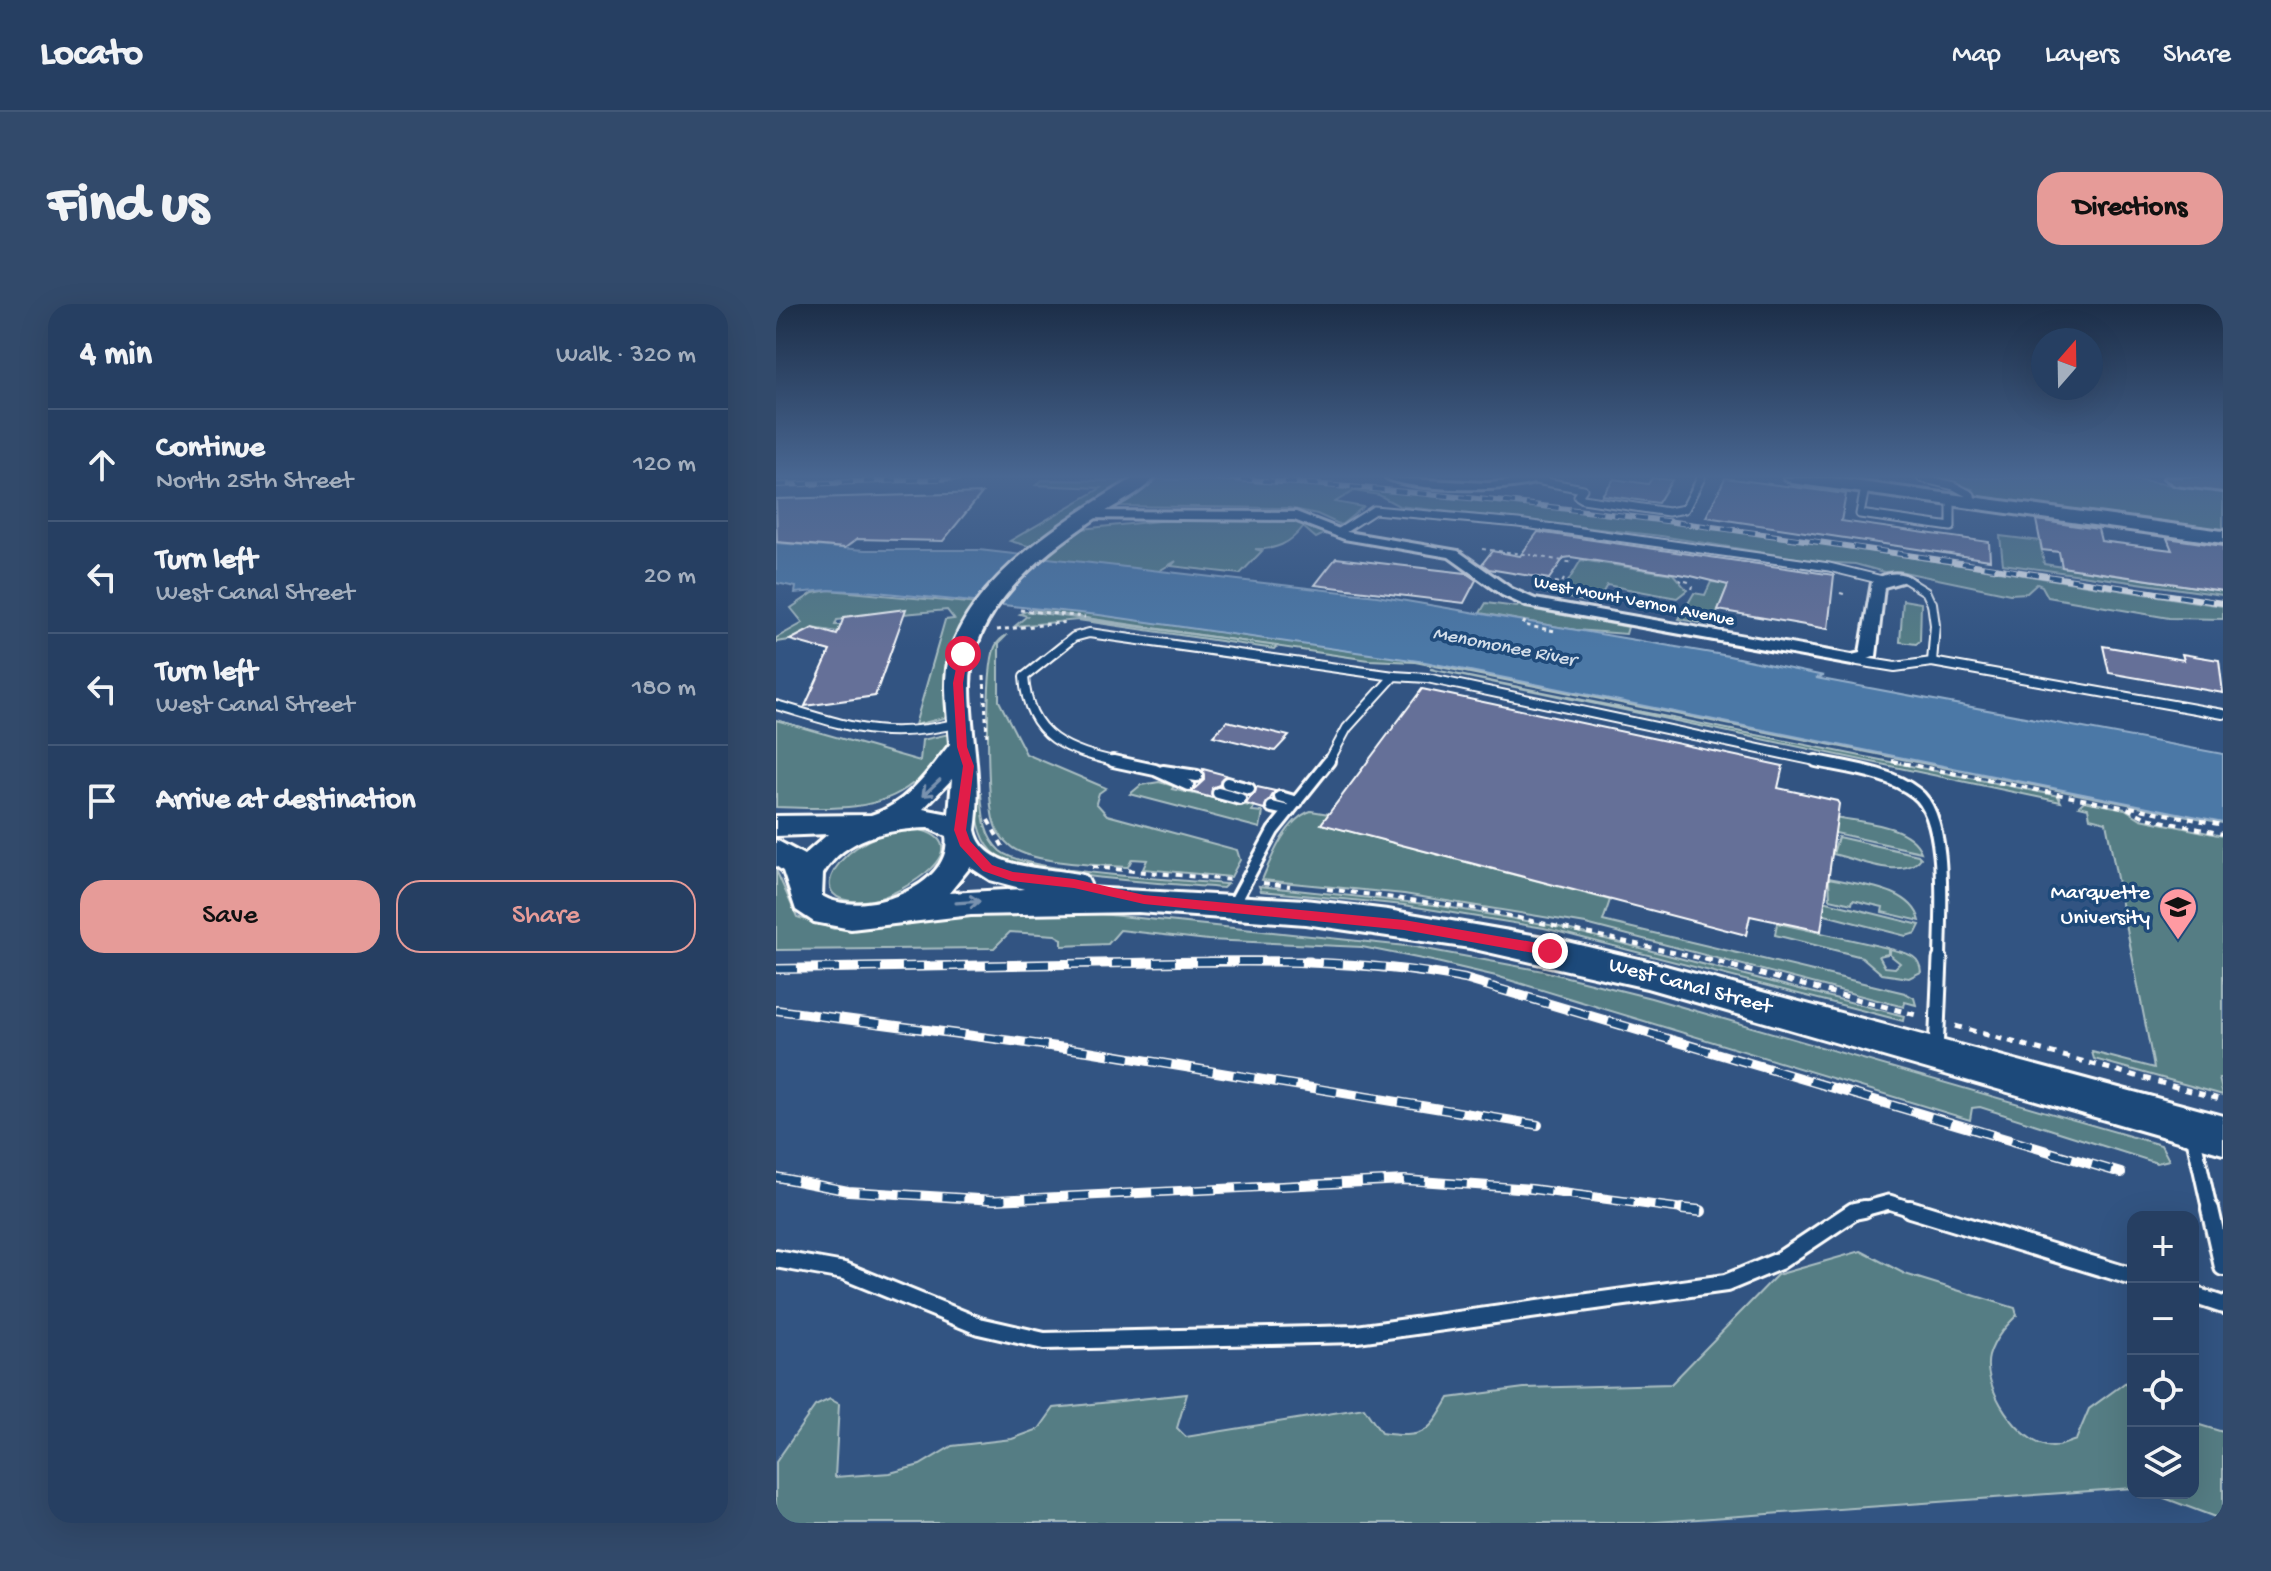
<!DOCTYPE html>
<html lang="en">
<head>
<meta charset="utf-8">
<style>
  :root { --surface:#263f62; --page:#324a6b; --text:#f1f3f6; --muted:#a4afbe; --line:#425877; --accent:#e69b98 }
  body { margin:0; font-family:"Gochi Hand",sans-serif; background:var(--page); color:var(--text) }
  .controls { position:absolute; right:24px; bottom:24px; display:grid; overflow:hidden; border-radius:16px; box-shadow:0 8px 32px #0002 }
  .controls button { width:72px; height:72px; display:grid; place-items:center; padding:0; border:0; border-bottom:2px solid var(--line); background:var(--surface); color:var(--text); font:40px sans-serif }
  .compass { position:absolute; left:1255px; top:24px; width:72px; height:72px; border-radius:50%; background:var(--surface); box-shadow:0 8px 32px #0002; rotate:20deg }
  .stop { position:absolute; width:24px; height:24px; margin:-18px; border:6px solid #e11d48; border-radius:50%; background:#fff }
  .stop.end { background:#e11d48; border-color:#fff; box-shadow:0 2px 8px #0008 }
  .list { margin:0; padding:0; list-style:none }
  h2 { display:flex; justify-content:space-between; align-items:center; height:104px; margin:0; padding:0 32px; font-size:34px }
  h2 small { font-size:26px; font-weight:400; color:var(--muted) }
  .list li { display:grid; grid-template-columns:52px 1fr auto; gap:24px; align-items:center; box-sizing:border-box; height:112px; padding:0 32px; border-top:2px solid var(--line) }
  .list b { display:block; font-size:30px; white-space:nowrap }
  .list p { margin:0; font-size:26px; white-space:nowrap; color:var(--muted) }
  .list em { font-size:26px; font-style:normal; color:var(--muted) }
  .actions { display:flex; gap:16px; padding:24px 32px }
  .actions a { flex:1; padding:18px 0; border:2px solid var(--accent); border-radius:24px; text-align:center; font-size:28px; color:var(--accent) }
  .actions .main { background:var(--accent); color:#111 }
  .icon { flex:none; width:44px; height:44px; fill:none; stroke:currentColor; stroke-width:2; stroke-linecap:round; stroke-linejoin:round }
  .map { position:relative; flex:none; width:1447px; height:1219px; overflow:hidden; border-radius:24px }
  header { display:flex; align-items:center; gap:48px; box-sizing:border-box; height:112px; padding:0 40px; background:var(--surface); border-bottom:2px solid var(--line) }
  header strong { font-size:38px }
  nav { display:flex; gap:44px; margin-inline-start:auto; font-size:28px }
  .intro { display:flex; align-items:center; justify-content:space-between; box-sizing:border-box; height:192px; padding:0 48px }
  h1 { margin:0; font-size:56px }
  .button { padding:20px 36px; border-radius:24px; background:var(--accent); color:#111; font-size:28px; font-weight:700 }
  main { display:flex; gap:48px; padding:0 48px }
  aside { flex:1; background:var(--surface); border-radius:24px; box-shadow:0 8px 32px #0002 }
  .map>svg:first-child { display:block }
  .green { fill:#547d84; stroke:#aabec2; stroke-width:2 }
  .water { fill:#4b78a6; stroke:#93aeca; stroke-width:2 }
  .building { fill:#657098; stroke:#fff; stroke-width:2 }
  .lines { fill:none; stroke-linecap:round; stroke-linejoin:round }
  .lane-far4-casing { stroke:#fff; stroke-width:11 }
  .lane-far3-casing { stroke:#fff; stroke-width:12 }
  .lane-far2-casing { stroke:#fff; stroke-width:16 }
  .lane-far1-casing { stroke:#fff; stroke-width:19 }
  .lane-casing { stroke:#fff; stroke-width:22 }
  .street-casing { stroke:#fff; stroke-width:6 }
  .secondary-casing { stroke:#fff; stroke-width:6 }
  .highway-casing { stroke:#fff; stroke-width:6 }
  .path-far3 { stroke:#fff; stroke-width:2; stroke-dasharray:4 4; stroke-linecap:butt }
  .path-far2 { stroke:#fff; stroke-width:3; stroke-dasharray:4 4; stroke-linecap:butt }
  .path-far1 { stroke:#fff; stroke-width:4; stroke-dasharray:6 6; stroke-linecap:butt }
  .path { stroke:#fff; stroke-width:5; stroke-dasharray:7 7; stroke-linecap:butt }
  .lane-far4 { stroke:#1f4a7a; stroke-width:7 }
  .lane-far3 { stroke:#1f4a7a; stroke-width:8 }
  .lane-far2 { stroke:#1f4a7a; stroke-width:10 }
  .lane-far1 { stroke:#1f4a7a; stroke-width:13 }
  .lane { stroke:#1f4a7a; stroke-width:16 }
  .street { fill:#1f4a7a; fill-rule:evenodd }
  .secondary { fill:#1f4a7a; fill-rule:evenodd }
  .highway { fill:#6b7e8b; fill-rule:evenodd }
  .rail-far3-casing { stroke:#fff; stroke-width:6 }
  .rail-far2-casing { stroke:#fff; stroke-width:9 }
  .rail-far1-casing { stroke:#fff; stroke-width:10 }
  .rail-casing { stroke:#fff; stroke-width:12 }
  .rail-far3 { stroke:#1f4a7a; stroke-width:4; stroke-dasharray:11; stroke-linecap:butt }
  .rail-far2 { stroke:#1f4a7a; stroke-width:6; stroke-dasharray:17; stroke-linecap:butt }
  .rail-far1 { stroke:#1f4a7a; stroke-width:7; stroke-dasharray:21; stroke-linecap:butt }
  .rail { stroke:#1f4a7a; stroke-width:9; stroke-dasharray:27; stroke-linecap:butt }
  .oneway { stroke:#7992af }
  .route { fill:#e11d48 }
  .labels { text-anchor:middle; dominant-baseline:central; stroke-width:7; stroke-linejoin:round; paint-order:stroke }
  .far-street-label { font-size:18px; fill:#fff; stroke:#1f4a7a }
  .far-water-label { font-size:20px; font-style:italic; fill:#d2dde9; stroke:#1f4a7a }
  .poi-label { font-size:22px; fill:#fff; stroke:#1f4a7a; text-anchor:end }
  .street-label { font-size:22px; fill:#fff; stroke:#1f4a7a }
</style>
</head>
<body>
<header>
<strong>Locato</strong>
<nav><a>Map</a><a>Layers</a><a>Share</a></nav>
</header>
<div class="intro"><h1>Find us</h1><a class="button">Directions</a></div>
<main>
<aside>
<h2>4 min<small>Walk · 320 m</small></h2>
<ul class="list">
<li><svg class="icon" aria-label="ahead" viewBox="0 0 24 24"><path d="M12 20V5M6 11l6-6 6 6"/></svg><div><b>Continue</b><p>North 25th Street</p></div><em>120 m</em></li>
<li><svg class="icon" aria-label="left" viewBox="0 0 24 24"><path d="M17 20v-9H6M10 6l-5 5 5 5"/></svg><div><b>Turn left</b><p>West Canal Street</p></div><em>20 m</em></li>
<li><svg class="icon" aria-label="left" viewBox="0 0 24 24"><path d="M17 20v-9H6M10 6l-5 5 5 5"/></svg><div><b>Turn left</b><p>West Canal Street</p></div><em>180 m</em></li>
<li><svg class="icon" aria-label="arrive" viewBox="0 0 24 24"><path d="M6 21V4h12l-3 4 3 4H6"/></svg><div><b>Arrive at destination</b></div></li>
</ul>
<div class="actions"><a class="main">Save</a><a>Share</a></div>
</aside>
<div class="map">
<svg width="1447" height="1219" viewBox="0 0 1447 1219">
  <rect width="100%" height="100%" fill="#325482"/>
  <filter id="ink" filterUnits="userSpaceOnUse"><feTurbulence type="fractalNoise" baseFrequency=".0125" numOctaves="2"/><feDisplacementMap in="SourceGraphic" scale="16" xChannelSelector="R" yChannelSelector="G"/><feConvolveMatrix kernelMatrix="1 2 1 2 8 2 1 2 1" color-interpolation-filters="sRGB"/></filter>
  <g filter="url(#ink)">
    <g class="green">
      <path d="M1153,174H1346L1447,188V227L1201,192L1197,185Z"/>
      <path d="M382,175C740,182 1094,249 1447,302V315L1393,314L1272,293L1266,282L1261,280L1251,289L1234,290L1123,267L1108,268L1079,260L1045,258L885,232L623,202L603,191L578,187L559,198L587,203L565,221L541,210L513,204L337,202Z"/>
      <path d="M266,176L356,177L293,215L256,243L234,237L325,184L260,181Z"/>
      <path d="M502,214L527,219L550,229L540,234L527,223C514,240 499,246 479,245L486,247L464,270L395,262L400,257L381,268L268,254L305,225L402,215Z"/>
      <path d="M1224,232L1264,237L1268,260L1447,287V291L1227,260Z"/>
      <path d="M805,256L897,270L911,286L901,294L831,281L820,300L766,288L784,291Z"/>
      <path d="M935,278L955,280L959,288L950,286L936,321L903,315L918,289L929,291Z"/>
      <path d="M53,286L203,300C177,342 166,363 172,413L139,421L169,316L178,315L171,306L61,316L59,321H65L62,328L37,324L14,336L0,338V334L27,319L15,304L37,289Z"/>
      <path d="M1127,296L1145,299L1144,337L1140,340L1124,338Z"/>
      <path d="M710,299L741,303L744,300L759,306L852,323L850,330L800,326L704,309Z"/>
      <path d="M264,302L507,337L509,334L662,359L663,361L1447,519L639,358L593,356L257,306Z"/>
      <path d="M250,307L501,342L498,345L302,316L239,322L251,312L244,310Z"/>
      <path d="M231,331L223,339V397L250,450L330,484L323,489L320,499L331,511L461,546L464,556L455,573L367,565L371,556L356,555L352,563C325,561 252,560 233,541C225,534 219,524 217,515C211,486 209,367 219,343C222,337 225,334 231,331Z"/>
      <path d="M654,365L1268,489L1282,492L1285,498Z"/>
      <path d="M0,416L144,457L146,436L173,430L171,445L148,482L136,480C99,510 45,504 0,503Z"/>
      <path d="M383,478L398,482L396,485L478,503L476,507L487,508L484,524L354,490L365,481Z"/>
      <path d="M200,488L205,489C207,510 207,531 224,547C249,569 410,576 451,580L447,584C404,580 241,573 216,547C201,530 201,509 200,488Z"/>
      <path d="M1308,497L1349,505L1365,515L1447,532V774H1443L1447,791L1318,755L1316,748L1378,764L1330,518L1314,514L1312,504L1303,502Z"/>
      <path d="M535,507L553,510L546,520L834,596L827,617L1129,689L1138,694L1140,701L1129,698L1128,703L810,620L628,590L486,576C495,554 510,515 535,507Z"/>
      <path d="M1058,513C1084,518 1134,520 1145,548L1055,528Z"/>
      <path d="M141,525C207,541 126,591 96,596C12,608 68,523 141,525Z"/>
      <path d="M1062,533L1142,551L1145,554C1128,577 1080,555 1057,550Z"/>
      <path d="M0,566L21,613L58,625L190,608H306L639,643L767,667L875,694L1385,841L1393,856L1381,859L1204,803L1196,804L1194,816L720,672L656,657L586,643L432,636L344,626L332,640L286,642V635L279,631L234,628L218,644L0,646Z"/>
      <path d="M1053,574C1082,581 1136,583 1144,617L1106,608L1107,603L1077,596L1076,600L1054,595Z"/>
      <path d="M483,582L659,601L779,622L1128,712L1127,717L768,624L628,601L485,587Z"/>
      <path d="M1047,597L1144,621L1140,629L1130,632L1045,610Z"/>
      <path d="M1001,619L1112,644V650L1103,652L1109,663L1119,664L1124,659L1114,651V645C1129,649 1144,650 1145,668L1133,674L1106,670L1086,653L999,631Z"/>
      <path d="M1085,947L1129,970L1239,1004L1241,1011C1229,1023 1218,1035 1213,1052C1205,1081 1243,1141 1276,1143C1283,1143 1293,1138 1300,1136L1313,1105L1357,1073V1184L866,1219H0V1158L39,1102L54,1095L63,1100L59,1173L114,1169L144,1161L176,1142L236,1135L263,1125L278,1104L411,1090L401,1124L410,1133L588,1104L605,1129C648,1135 653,1129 673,1094L748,1084L895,1080L1001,971Z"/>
      <path d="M1417,1119L1447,1128V1216L1375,1189H1417Z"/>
    </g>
    <path class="water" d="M0,239L89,246H203L601,292L953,352L1048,372L1040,374L1447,450V518L649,358L323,311L100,288L53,286L19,289L20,283L0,279Z"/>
    <g class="building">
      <path d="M876,174L896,176L882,199L826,191L838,175L872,180Z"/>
      <path d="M949,174L1070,190L1065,217L1213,238L1214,256L930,213Z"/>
      <path d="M206,189L167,237L81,235L69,244L1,238L0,195Z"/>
      <path d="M1260,216L1322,225L1325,237L1396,246L1391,234L1447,242V287L1286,263L1283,248L1266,246Z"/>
      <path d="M762,228L1058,271L1052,325L942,306L952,281L915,272L795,253L788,254L773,275L713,265L706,260L716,247L744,252Z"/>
      <path d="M560,254L690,269L700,276L688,299L539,281Z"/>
      <path d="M130,305L99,392L29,402L54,347L14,336L37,324L61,331L68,313Z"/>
      <path d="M1327,342L1408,356L1406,350L1443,356L1447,389L1333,369Z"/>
      <path d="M646,385L1007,462L1002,484L1061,497L1063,500L1045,627L974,612L970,631L545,520Z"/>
      <path d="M451,417L513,432L499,447L437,432Z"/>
      <path d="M427,465L450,471L443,481L436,484V494L415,488L428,476Z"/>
      <path d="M481,483L499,487L488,505L470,500Z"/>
    </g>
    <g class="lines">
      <g class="lane-far4-casing">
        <g id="lane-far4">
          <path d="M1145,174L1178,182L1195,191L1196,199"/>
          <path d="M760,176L807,185L802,192L807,195L892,208L909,205L925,174"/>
          <path d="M1089,184L1084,210L1175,223V196"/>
          <path d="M562,229L598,206L742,219L1053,263L1106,276"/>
          <path d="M1129,275L1150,288L1156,301"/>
        </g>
      </g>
      <g class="lane-far3-casing">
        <g id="lane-far3">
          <path d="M1156,299L1159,321L1156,358"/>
          <path d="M1082,357L1119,363L1156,358L1447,410"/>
          <path d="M0,401C75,423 108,438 187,418"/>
          <path d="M346,459C292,447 252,434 248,373L298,333L313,329L618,372"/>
          <path d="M552,459L571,424L618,372L651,374L1049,459"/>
        </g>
      </g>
      <g class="lane-far2-casing">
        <g id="lane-far2">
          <path d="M337,457L379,466L412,481"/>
          <path d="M1040,457C1073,464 1113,468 1140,489C1174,514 1164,617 1164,657"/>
          <path d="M387,467L421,472"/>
          <path d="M451,479L473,485"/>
          <path d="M442,489L464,495"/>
          <path d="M504,493L521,498"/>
          <path d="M496,503L513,507"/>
          <path d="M456,603L497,527L553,457"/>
        </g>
      </g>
      <g class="lane-far1-casing">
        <g id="lane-far1">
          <path d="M1160,748L1164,655"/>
          <path d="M1417,831L1434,907"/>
          <path d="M1080,907L1113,898L1141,907"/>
        </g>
      </g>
      <g class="lane-casing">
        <g id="lane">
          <path d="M1134,905L1357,973"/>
          <path d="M1434,905L1447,963"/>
          <path d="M0,955L68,967L203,1022L268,1037L581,1030L950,979L1003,957L1078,907L1088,905"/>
          <path d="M1417,991L1447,1001"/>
        </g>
      </g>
      <g class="street-casing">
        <g id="street">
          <path d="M610,174L712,179L770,174C746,190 634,188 610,174Z"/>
          <path d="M309,207L520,208L571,228L682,247L736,285L759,295L1076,351L1084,349L1096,278C1107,269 1124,266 1136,275L1108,283L1100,352L1076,361L750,302L726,291L673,253L568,235L518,216L305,214V208Z"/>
        </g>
      </g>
      <g class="secondary-casing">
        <g id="secondary">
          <path d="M358,174H378C364,190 340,200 323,212C266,250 195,305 194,380C194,431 207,474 199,526C208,570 278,562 310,572L314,580L312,584L529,596L612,606L774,634L871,657L1447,812V850L871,684L694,644L529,620L362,608L195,611L75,625L38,618L20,606L7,567L0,562V536L28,551L52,530L0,532V512L95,511C130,501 153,467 174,440C172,410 166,378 174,349C196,273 294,212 358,174ZM176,475L173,510L147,505ZM152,524L170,532C178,584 84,615 46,592L47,570C69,533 112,525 152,524ZM194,563L214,576L248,585L173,589Z"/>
          <path d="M1008,174H1056L1447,227V239L1016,179Z"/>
        </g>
      </g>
      <g class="highway-casing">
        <path id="highway" d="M1388,174H1447V187L1399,181Z"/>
      </g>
      <g class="path-far3">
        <path d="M706,245L756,251"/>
        <path d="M759,252L798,259"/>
        <path d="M903,276L906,277"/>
        <path d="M909,277L913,278"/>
        <path d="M766,284L772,277L786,279L788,275"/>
        <path d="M916,285L917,282"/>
        <path d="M1064,289L1068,290"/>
      </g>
      <g class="path-far2">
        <path d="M244,306L309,313"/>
        <path d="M749,317L747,321L779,327"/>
        <path d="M221,326L292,318"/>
        <path d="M208,372L211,435"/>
        <path d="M1116,457L1125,459"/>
      </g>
      <g class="path-far1">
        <path d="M1116,457L1351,504L1371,514L1447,530"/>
        <path d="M1354,503L1447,521"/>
        <path d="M212,516L227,543"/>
        <path d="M316,563L455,576"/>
        <path d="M487,579L514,582"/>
        <path d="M551,585L702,605L937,657"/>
      </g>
      <g class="path">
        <path d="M929,655L1144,712"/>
        <path d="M1179,722L1447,796"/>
      </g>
      <use href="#lane-far4" class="lane-far4"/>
      <use href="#lane-far3" class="lane-far3"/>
      <use href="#lane-far2" class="lane-far2"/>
      <use href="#lane-far1" class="lane-far1"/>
      <use href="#lane" class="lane"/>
      <use href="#street" class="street"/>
      <use href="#secondary" class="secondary"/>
      <use href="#highway" class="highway"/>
      <g class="rail-far3-casing">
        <g id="rail-far3">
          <path d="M443,174C781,193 1113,248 1447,299"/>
          <path d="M0,181L184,174"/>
        </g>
      </g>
      <g class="rail-far2-casing">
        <path id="rail-far2" d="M433,657H534"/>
      </g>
      <g class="rail-far1-casing">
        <g id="rail-far1">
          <path d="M0,665C117,663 234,661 351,659C465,657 576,653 689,675L1345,869"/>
          <path d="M0,706L312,747L762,821"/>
          <path d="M0,873L72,887L219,896L629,876L756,885L922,907"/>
        </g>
      </g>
      <g class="rail-casing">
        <path id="rail" d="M906,905L925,907"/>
      </g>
      <use href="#rail-far3" class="rail-far3"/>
      <use href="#rail-far2" class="rail-far2"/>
      <use href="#rail-far1" class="rail-far1"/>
      <use href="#rail" class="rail"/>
    </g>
    <defs><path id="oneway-shaft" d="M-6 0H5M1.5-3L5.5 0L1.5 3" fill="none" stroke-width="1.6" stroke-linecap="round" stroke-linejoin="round" transform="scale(2)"/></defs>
    <g class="oneway">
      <use href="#oneway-shaft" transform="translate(155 484) rotate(137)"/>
      <use href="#oneway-shaft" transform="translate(192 598) rotate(-4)"/>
    </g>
  </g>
  <linearGradient id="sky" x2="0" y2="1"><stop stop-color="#1c2e48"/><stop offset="0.5" stop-color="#496792"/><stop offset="1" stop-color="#496792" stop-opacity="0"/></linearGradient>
  <rect width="1447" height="345" fill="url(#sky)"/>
  <path class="route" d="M187,347L192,350L187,379L191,443L198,462L190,526L194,537L216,561L237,568L298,575L368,591L628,616L774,641L781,647L774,652L628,626L368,600L298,584L236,577L207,567L184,542L178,526L187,462L181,443L177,379L183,350Z"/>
  <defs>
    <g id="university-pin" transform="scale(2)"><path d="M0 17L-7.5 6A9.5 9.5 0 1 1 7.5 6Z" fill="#ff9aa2" stroke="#1f4a7a"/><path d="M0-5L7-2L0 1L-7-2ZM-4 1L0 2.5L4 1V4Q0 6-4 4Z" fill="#111"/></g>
  </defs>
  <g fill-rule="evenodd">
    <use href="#university-pin" x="1402" y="603"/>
  </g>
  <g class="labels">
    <g class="far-street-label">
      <text transform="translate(858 298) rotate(11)">West Mount Vernon Avenue</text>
    </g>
    <g class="far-water-label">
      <text transform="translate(728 344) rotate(11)">Menomonee River</text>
    </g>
    <g class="poi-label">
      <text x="1374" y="590">Marquette<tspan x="1374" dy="25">University</tspan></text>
    </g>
    <g class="street-label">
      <text transform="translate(914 683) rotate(15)">West Canal Street</text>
    </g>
  </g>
</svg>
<div class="controls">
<button>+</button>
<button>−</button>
<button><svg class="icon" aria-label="locate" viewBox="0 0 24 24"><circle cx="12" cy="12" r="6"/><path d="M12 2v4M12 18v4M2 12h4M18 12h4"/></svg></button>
<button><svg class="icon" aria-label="layers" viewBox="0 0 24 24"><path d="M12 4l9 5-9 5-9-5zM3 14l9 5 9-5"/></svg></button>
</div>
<svg class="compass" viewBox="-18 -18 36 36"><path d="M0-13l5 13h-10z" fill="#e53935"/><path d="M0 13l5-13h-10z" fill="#a4afbe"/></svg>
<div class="stop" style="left:187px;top:350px"></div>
<div class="stop end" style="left:774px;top:647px"></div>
</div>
</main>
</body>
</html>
